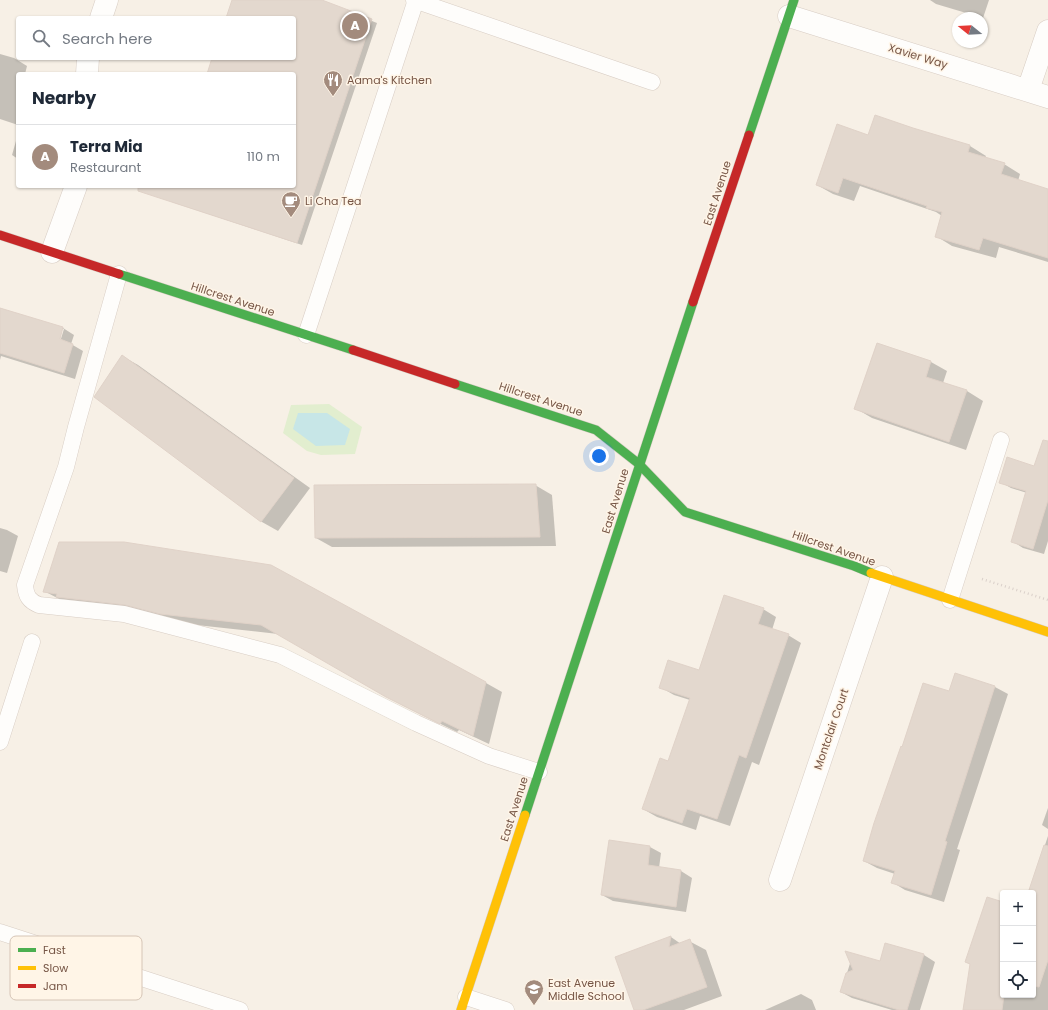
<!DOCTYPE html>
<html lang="en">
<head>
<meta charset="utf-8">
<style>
  :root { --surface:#fff; --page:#f6f6f7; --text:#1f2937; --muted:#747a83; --line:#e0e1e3; --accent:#a38b7d }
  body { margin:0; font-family:Poppins,sans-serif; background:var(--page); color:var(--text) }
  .controls { position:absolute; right:12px; bottom:12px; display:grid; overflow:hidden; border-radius:4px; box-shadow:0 1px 3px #0004 }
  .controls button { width:36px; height:36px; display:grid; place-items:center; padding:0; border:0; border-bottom:1px solid var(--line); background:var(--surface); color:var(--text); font:20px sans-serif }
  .compass { position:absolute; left:952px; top:12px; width:36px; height:36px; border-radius:50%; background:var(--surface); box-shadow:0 1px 3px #0004; rotate:288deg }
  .you { position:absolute; left:599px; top:456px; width:14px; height:14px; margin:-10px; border:3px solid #fff; border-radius:50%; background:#1a73e8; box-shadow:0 0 0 6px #1a73e833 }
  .badge { display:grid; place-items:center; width:26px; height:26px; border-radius:50%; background:var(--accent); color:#fff; font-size:13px; font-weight:700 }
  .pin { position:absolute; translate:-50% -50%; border:2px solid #fff; box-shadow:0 1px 4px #0006 }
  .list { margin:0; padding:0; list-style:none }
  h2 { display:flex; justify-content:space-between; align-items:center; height:52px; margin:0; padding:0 16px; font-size:17px }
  h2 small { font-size:13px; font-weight:400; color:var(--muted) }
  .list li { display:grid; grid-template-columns:26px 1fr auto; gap:12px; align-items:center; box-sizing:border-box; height:64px; padding:0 16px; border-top:1px solid var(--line) }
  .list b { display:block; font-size:15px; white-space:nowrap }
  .list p { margin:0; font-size:13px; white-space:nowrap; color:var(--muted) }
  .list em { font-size:13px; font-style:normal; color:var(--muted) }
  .icon { flex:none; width:22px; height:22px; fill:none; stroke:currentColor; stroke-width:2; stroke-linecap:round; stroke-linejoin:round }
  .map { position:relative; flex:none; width:1048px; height:1010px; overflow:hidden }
  .search { position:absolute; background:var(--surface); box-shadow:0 1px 3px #0004; left:16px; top:16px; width:280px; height:44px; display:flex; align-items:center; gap:10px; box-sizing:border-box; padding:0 14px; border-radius:4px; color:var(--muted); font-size:15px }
  .panel { position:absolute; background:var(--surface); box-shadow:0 1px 3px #0004; left:16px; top:72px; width:280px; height:116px; border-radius:4px }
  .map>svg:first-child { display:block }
  .green { fill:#e2eecf }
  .water { fill:#c7e6e7 }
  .shadow { fill:#0003; fill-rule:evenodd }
  .building { fill:#e3d8ce; stroke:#e0d2c8 }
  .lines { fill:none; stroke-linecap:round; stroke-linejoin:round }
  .lane-casing { stroke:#d8cdc4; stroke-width:17 }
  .street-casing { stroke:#d8cdc4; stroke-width:23 }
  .fast-casing { stroke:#d7ccc3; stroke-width:10 }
  .slow-casing { stroke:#d7ccc3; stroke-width:10 }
  .jam-casing { stroke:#d7ccc3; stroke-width:10 }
  .path { stroke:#dad0ca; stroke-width:2.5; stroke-dasharray:1 3; stroke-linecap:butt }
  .lane { stroke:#fefdfb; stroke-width:16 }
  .street { stroke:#fefdfb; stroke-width:22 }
  .fast { stroke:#4caf50; stroke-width:9 }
  .slow { stroke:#ffc107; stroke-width:9 }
  .jam { stroke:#c62828; stroke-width:9 }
  .labels { text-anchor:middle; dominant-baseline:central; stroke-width:3; stroke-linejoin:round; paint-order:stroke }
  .street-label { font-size:11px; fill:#765545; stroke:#fff5e7 }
  .poi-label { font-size:11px; fill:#765545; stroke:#fff5e7; text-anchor:start }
  .key { fill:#fff5e7; stroke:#d6c5b6; stroke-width:1 }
  .key-label { font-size:11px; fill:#765545 }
</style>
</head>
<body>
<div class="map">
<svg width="1048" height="1010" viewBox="0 0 1048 1010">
  <rect width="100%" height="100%" fill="#f7f0e6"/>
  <path class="green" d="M329,404L362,427L355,454L321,455L307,451L283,433L291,405Z"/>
  <path class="water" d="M298,413H327L350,429L345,445L316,446L293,429Z"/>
  <g class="shadow">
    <path d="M233,0H319L377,23L302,245L172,202L167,199L171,186H294V74H208L214,58H294V18H227Z"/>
    <path d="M930,0H989L983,18L936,4Z"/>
    <path d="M0,54L14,58L27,66L25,74H18V125L0,119Z"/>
    <path d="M913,129L970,146L986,156L985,158L1004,164L1020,174L1018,181L1048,190V262L999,247L996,258L952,246L936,236L942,216L936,212L860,186L854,201L833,194L817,185L868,136Z"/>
    <path d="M18,134V159L12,155Z"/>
    <path d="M0,308L8,311L63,328L74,335L71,344L83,351L75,379L1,356L0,360ZM61,329H64L59,345Z"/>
    <path d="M877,344L931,362L947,371L943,383L967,391L983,401L966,450L872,418L855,408Z"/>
    <path d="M122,356L138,365L310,488L278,531L262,522L96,397Z"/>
    <path d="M1048,471V541L1044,554L1023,548L1012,541L1027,493L1011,488L1000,482Z"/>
    <path d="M535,485L552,495L556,546L332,547L316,538Z"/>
    <path d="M0,528L7,530L18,536L7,573L0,571Z"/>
    <path d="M60,543L486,683L502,692L489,744L459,730L457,732L404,706L278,634L178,623L61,600L44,591Z"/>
    <path d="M763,609L776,617L772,630L788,635L801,643L759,765L752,762L730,826L700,816L696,830L657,817L643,809L669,762L690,700L674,695L660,687L699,671Z"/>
    <path d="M955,674L995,687L1008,694L957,849L960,850L944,902L905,890L892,882L895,874L877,868L864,861L903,748L950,692Z"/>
    <path d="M1048,808V829L1042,825Z"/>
    <path d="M1048,836V1010H964L971,964L966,962L1003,903V995H1033V893H1029Z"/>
    <path d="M650,847L661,853L659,868L681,871L692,878L686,912L613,901L602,895Z"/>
    <path d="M671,937L681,944L689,941L706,950L722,996L684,1010H635L616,958Z"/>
    <path d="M886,944L924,955L935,962L920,1010H892L852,998L841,992L853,954L880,962Z"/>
    <path d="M801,994L812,1000L816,1010H765Z"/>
  </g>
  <g class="building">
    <path d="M232,0H322L372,19L297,243L138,191V186H294V74H207L212,58H294V18H226Z"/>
    <path d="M875,115L913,128L970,145L968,152L1005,163L1001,174L1048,189V258L983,238L979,250L935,237L942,212L926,208L927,206L843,178L838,193L816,185L837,124L868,135Z"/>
    <path d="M0,308L63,327L60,339L73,344L64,373L0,353Z"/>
    <path d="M877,343L931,361L926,377L967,390L949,442L854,409Z"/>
    <path d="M122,355L294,478L261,522L94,397Z"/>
    <path d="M1043,440L1048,441V500L1033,549L1011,542L1026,491L999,483L1007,457L1034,466Z"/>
    <path d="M536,484L540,537L315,538L314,485Z"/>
    <path d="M59,542H124L271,565L486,682L473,736L442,721L440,724L386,697L261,625L160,614L125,605L56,597L57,594L43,592Z"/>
    <path d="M724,595L764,608L758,624L789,634L746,758L739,755L717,819L687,809L682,823L642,809L660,758L668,761L690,698L659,688L668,660L699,670Z"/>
    <path d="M955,673L995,686L945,841L947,842L931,895L891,883L895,871L863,861L874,823L901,746L902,747L923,683L949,691Z"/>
    <path d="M609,840L650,846L648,865L681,870L676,907L601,895Z"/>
    <path d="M1044,845L1048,846V960L1039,987L1033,986V893H1028Z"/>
    <path d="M987,897L1003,902V995H1004L1002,1010H963L970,964L965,962Z"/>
    <path d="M671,936L669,947L690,939L707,987L643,1010H634L615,957Z"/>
    <path d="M885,943L924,954L907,1010H899L840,992L846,973L853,970L845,951L880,961Z"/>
  </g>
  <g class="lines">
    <g class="lane-casing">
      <g id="lane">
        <path d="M414,0L652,82"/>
        <path d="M119,274L76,427L66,467L25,585C26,596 29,601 39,605L124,614L280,655L416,723L489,756L539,772"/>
        <path d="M306,335L416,0"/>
        <path d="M950,600L1001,440"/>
        <path d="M0,742L32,642"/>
        <path d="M0,932L240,1010"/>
        <path d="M466,997L506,1010"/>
      </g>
    </g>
    <g class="street-casing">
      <g id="street">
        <path d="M789,16L1048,97"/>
        <path d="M101,18L107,0"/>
        <path d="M87,74L88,58"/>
        <path d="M1028,90L1048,31"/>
        <path d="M52,252L76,186"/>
        <path d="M780,880L882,577"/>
      </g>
    </g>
    <g class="fast-casing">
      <g id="fast">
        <path d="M749,135L794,0"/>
        <path d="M119,274L353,350"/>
        <path d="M455,384L596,430L639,464L685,512L854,566L871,573"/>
        <path d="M525,815L693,302"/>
      </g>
    </g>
    <g class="slow-casing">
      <g id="slow">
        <path d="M871,573L1048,632"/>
        <path d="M461,1010L525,815"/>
      </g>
    </g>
    <g class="jam-casing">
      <g id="jam">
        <path d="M0,235L119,274"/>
        <path d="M693,302L749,135"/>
        <path d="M353,350L455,384"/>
      </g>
    </g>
    <path class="path" d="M982,579L1048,600"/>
    <use href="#lane" class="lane"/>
    <use href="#street" class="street"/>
    <use href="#fast" class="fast"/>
    <use href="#slow" class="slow"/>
    <use href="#jam" class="jam"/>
  </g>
  <defs>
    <g id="restaurant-pin" transform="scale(1)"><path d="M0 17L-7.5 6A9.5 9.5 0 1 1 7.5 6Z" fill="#a38b7d" stroke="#fff5e7"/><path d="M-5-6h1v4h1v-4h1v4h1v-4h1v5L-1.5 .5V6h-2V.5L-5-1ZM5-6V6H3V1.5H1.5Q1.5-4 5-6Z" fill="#fff"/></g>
    <g id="cafe-pin" transform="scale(1)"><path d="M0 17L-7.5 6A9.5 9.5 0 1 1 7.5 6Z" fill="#a38b7d" stroke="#fff5e7"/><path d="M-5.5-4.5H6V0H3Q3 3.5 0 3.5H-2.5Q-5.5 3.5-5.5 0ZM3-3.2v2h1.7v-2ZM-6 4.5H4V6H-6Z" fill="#fff"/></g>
    <g id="school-pin" transform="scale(1)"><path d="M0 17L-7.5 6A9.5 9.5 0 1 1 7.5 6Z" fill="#a38b7d" stroke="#fff5e7"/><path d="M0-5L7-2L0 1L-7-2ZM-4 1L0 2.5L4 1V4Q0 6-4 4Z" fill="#fff"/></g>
  </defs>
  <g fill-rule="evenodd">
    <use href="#restaurant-pin" x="333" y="80"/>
    <use href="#cafe-pin" x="291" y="201"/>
    <use href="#school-pin" x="534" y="989"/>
  </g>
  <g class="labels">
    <g class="street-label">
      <text transform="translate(918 56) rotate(17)">Xavier Way</text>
      <text transform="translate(717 193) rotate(-72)">East Avenue</text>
      <text transform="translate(233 299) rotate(18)">Hillcrest Avenue</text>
      <text transform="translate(541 399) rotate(18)">Hillcrest Avenue</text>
      <text transform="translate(615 501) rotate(-73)">East Avenue</text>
      <text transform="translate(834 548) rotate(19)">Hillcrest Avenue</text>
      <text transform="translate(831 729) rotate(-71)">Montclair Court</text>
      <text transform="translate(514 809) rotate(-72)">East Avenue</text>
    </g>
    <g class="poi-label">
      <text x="347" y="80">Aama's Kitchen</text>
      <text x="305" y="201">Li Cha Tea</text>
      <text x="548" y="983">East Avenue<tspan x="548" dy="13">Middle School</tspan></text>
    </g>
  </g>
  <rect x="10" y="936" width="132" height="64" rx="6" class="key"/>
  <rect x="18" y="948" width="18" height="4" fill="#4caf50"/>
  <rect x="18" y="966" width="18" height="4" fill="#ffc107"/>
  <rect x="18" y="984" width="18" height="4" fill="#c62828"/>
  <g class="key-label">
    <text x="43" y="954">Fast</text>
    <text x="43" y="972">Slow</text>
    <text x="43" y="990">Jam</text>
  </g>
</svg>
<div class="controls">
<button>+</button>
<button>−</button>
<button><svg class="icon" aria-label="locate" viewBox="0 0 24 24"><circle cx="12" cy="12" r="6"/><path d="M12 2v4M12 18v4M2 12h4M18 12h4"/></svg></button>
</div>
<svg class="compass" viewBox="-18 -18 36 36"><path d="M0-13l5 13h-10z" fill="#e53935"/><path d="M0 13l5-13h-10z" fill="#747a83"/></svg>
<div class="you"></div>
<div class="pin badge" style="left:355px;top:26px">A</div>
<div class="search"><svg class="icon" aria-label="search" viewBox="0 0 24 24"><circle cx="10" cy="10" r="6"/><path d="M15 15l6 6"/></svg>Search here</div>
<section class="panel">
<h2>Nearby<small></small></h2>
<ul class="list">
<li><span class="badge">A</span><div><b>Terra Mia</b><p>Restaurant</p></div><em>110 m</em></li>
</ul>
</section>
</div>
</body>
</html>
